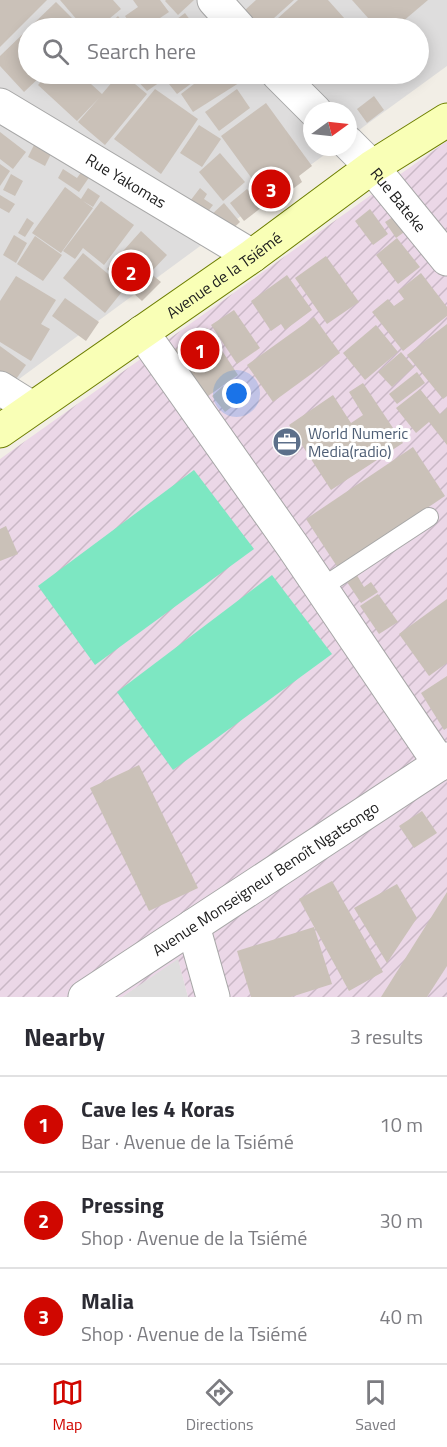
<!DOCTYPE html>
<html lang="en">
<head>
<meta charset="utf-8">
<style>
  :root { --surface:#fff; --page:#f2f2f3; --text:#2b2b33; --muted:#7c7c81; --line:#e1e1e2; --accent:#d00700 }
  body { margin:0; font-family:"Titillium Web",sans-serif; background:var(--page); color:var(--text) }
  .compass { position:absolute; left:303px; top:102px; width:54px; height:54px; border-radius:50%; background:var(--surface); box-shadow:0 3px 15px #0003; rotate:75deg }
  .you { position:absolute; left:237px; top:394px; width:21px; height:21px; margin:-15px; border:4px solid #fff; border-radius:50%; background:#1a73e8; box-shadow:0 0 0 9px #1a73e833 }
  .badge { display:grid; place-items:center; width:39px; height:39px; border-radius:50%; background:var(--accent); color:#fff; font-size:20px; font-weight:700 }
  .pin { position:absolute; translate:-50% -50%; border:3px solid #fff; box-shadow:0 2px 6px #0006 }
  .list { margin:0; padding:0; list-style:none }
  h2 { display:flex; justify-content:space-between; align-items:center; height:78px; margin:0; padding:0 24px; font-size:26px }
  h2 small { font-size:20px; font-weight:400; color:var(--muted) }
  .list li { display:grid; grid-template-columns:39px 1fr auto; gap:18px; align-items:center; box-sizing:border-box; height:96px; padding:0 24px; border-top:2px solid var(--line) }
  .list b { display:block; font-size:22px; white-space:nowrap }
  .list p { margin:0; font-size:20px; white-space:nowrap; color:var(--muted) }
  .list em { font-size:20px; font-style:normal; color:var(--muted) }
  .icon { flex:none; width:33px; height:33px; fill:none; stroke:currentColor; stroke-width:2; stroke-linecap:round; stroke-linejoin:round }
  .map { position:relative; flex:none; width:447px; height:997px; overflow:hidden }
  .search { position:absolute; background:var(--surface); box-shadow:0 3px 15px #0003; left:18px; right:18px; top:18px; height:66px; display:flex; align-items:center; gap:15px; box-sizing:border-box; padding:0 21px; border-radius:33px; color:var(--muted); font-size:22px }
  .sheet { height:366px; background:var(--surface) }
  nav { display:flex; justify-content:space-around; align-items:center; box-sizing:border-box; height:84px; border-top:2px solid var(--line); background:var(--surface); font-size:16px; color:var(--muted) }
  nav a { display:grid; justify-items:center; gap:3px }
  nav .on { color:var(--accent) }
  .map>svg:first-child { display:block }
  .residential { fill:#dedddd; fill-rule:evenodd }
  .industrial { fill:url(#industrial-furrows) }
  .pitch { fill:#7de7c2 }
  .building { fill:#cac1b8 }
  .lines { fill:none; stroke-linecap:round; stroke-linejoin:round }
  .service-casing { stroke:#a7a7a7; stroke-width:20 }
  .minor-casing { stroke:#a7a7a7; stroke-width:35 }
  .secondary-casing { stroke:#6d7e00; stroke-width:35 }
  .service { stroke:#fff; stroke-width:18 }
  .minor { stroke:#fff; stroke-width:33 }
  .secondary { stroke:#f9ffb6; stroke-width:33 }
  .labels { text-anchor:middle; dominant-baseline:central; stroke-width:6; stroke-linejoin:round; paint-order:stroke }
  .street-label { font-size:16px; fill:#202020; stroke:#fff }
  .service-label { font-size:16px; fill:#4e5e75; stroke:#fff; text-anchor:start }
</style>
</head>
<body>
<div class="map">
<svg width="447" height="997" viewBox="0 0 447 997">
  <defs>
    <pattern id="industrial-furrows" width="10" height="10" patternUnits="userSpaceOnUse" patternTransform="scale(1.5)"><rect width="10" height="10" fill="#ebd7e7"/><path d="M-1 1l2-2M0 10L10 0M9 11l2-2" fill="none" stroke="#c9b8c6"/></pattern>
  </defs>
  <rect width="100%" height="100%" fill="#f2eee6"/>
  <g class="residential">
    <path d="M0,0H447V66L348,138V111H312V147H335L0,393ZM28,28H418V74H28Z"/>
    <path d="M178,958L188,997H122Z"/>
  </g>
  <path class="industrial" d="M447,141V997H188L178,959L122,997H0V459Z"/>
  <g class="pitch">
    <path d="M194,470L254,549L95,665L38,586Z"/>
    <path d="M272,575L332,654L173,770L117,692Z"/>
  </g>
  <g class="building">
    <path d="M0,0H47L0,47Z"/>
    <path d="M60,0H113L121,9L98,28H84Z"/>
    <path d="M133,0H160L169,12L145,28H133L125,16L138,7Z"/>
    <path d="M166,0H194L178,15L165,1Z"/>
    <path d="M256,0H294L263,28L245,10Z"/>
    <path d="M298,0H328L353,28H267Z"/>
    <path d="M352,0H428L395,28H377Z"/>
    <path d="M56,2L82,28H29Z"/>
    <path d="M185,13L196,28H165Z"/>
    <path d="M118,16L127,28H105Z"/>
    <path d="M28,29V74H43L24,92L0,66V56Z"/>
    <path d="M48,74H80L102,94L119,74H123L147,94L105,145L78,122L99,98L77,121L38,85Z"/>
    <path d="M131,74H159L163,80L147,91Z"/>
    <path d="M161,74H204L177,94Z"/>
    <path d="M207,74H248L250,76L193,112L181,94Z"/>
    <path d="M155,89L198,119L161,174L114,139Z"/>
    <path d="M237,89L250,108L219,131L205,112Z"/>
    <path d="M374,96L384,110L367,123L357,109Z"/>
    <path d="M266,103L312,166L299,176L302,182L271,205L221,136Z"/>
    <path d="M199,125L221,139L202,167L180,153Z"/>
    <path d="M0,132L26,152L13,169L0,159Z"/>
    <path d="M34,145L51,154L45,166L28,157Z"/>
    <path d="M220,153L245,182L223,201L199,172Z"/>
    <path d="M0,164L10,171L0,186Z"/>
    <path d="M63,169L77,178L82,171L90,176L79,192L58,178Z"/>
    <path d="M11,174L23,181L15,196L3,190Z"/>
    <path d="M65,187L81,199L88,188L100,196L93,207L83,201L93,208L61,253L32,233Z"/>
    <path d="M200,188L207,194L204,199L213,205L203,218L187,205Z"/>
    <path d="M247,189L262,207L244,221L230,203Z"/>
    <path d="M0,195L15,204L9,213L0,208Z"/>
    <path d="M101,201L134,225L104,265L83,248L75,259L63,251Z"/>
    <path d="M224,203L240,222L226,235L209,217Z"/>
    <path d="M370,209L388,234L373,245L355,221Z"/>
    <path d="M396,215L407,230L396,238L385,222Z"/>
    <path d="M27,218L34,223L25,237L18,233Z"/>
    <path d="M141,231L167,255L150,273L161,282L142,301L107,269Z"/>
    <path d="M14,235L27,243L16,263L3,255Z"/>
    <path d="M35,236L62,255L43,281L17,264Z"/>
    <path d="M397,238L420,267L398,284L376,255Z"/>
    <path d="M83,253L125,288L105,313L63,278Z"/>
    <path d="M326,256L359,302L327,324L295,278Z"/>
    <path d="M421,273L447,307V316L403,351L372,312L388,299L394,306L404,299L398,291Z"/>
    <path d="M287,275L312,310L285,330L281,324L271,331L251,301Z"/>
    <path d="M16,276L56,300L41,324L50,329L31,361L0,342V301Z"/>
    <path d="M65,298L99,322L86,341L52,316Z"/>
    <path d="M234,310L260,348L237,364L211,325Z"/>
    <path d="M314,317L340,353L273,402L247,365Z"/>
    <path d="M447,324V396L443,399L407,355Z"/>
    <path d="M376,325L398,352L365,380L343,353Z"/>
    <path d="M207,328L238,375L201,401L170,353Z"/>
    <path d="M0,346L26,365L14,382L0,372Z"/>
    <path d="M401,352L414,367L392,387L378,372Z"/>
    <path d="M417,372L425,383L397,404L389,394Z"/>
    <path d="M363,383L403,443L331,490L289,425L333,395L351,423L363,415L349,392Z"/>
    <path d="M223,386L237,403L225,412L212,396Z"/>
    <path d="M420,389L440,414L447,408V445L429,422L416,433L396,408Z"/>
    <path d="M413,447L445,496L338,568L306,519Z"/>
    <path d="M6,526L18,554L0,561V529Z"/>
    <path d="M355,572L364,587L371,582L378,592L361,603L345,579Z"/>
    <path d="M378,594L398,622L379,634L360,606Z"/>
    <path d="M447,599V663L429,676L399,634Z"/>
    <path d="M447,676V728L444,730L421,693Z"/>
    <path d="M139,765L198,888L149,911L90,788Z"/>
    <path d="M422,811L437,833L414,848L399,826Z"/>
    <path d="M332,881L383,972L349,991L299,899Z"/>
    <path d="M397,884L417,918L387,963L354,908Z"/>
    <path d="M447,892V966L427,997H381Z"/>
    <path d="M314,927L332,984L291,997H251L237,951Z"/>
  </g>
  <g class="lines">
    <g class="service-casing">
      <path id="service" d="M321,588L429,517"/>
    </g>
    <g class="minor-casing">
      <g id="minor">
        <path d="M214,0L239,28"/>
        <path d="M278,74L315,111"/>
        <path id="s1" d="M0,105L252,256"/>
        <path id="s2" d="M348,143L372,167L447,259"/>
        <path d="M142,332L294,548L440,764"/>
        <path d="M0,388L32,408"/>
        <path d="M193,926L213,997"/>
        <path id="s3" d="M85,997L447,759"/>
      </g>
    </g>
    <g class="secondary-casing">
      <g id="secondary">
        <path id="s4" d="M0,431L252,256L372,167L447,120"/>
      </g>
    </g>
    <use href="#service" class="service"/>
    <use href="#minor" class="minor"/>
    <use href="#secondary" class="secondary"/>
  </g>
  <defs>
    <g id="office-disc" transform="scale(1.5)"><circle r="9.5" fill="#5c6f8a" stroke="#fff"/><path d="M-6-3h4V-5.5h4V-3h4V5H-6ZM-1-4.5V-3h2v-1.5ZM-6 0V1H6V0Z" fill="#fff"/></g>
  </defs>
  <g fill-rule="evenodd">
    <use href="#office-disc" x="287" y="442"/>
  </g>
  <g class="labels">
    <g class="street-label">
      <text stroke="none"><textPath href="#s1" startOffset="147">Rue Yakomas</textPath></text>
      <text stroke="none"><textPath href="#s2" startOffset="76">Rue Bateke</textPath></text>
      <text stroke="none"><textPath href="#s4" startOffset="273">Avenue de la Tsiémé</textPath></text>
      <text stroke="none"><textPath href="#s3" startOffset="216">Avenue Monseigneur Benoît Ngatsongo</textPath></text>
    </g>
    <g class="service-label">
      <text x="308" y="433">World Numeric<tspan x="308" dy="18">Media(radio)</tspan></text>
    </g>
  </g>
</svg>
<svg class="compass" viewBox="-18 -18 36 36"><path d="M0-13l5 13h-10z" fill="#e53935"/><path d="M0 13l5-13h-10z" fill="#7c7c81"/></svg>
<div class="you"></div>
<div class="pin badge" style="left:200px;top:350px">1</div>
<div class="pin badge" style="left:131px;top:272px">2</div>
<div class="pin badge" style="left:271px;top:189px">3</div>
<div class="search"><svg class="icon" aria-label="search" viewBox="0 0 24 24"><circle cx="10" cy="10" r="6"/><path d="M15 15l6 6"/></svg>Search here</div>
</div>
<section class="sheet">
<h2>Nearby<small>3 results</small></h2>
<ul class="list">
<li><span class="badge">1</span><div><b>Cave les 4 Koras</b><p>Bar · Avenue de la Tsiémé</p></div><em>10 m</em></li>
<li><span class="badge">2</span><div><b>Pressing</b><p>Shop · Avenue de la Tsiémé</p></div><em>30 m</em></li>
<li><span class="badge">3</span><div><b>Malia</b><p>Shop · Avenue de la Tsiémé</p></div><em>40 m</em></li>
</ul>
</section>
<nav>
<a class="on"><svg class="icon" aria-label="map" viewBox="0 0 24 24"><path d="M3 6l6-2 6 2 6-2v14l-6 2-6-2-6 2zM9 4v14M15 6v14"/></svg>Map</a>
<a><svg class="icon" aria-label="directions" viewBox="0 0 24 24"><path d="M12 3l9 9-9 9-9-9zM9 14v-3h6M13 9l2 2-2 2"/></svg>Directions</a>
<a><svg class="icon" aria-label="saved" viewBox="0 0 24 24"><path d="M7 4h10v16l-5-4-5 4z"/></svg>Saved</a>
</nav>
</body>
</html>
